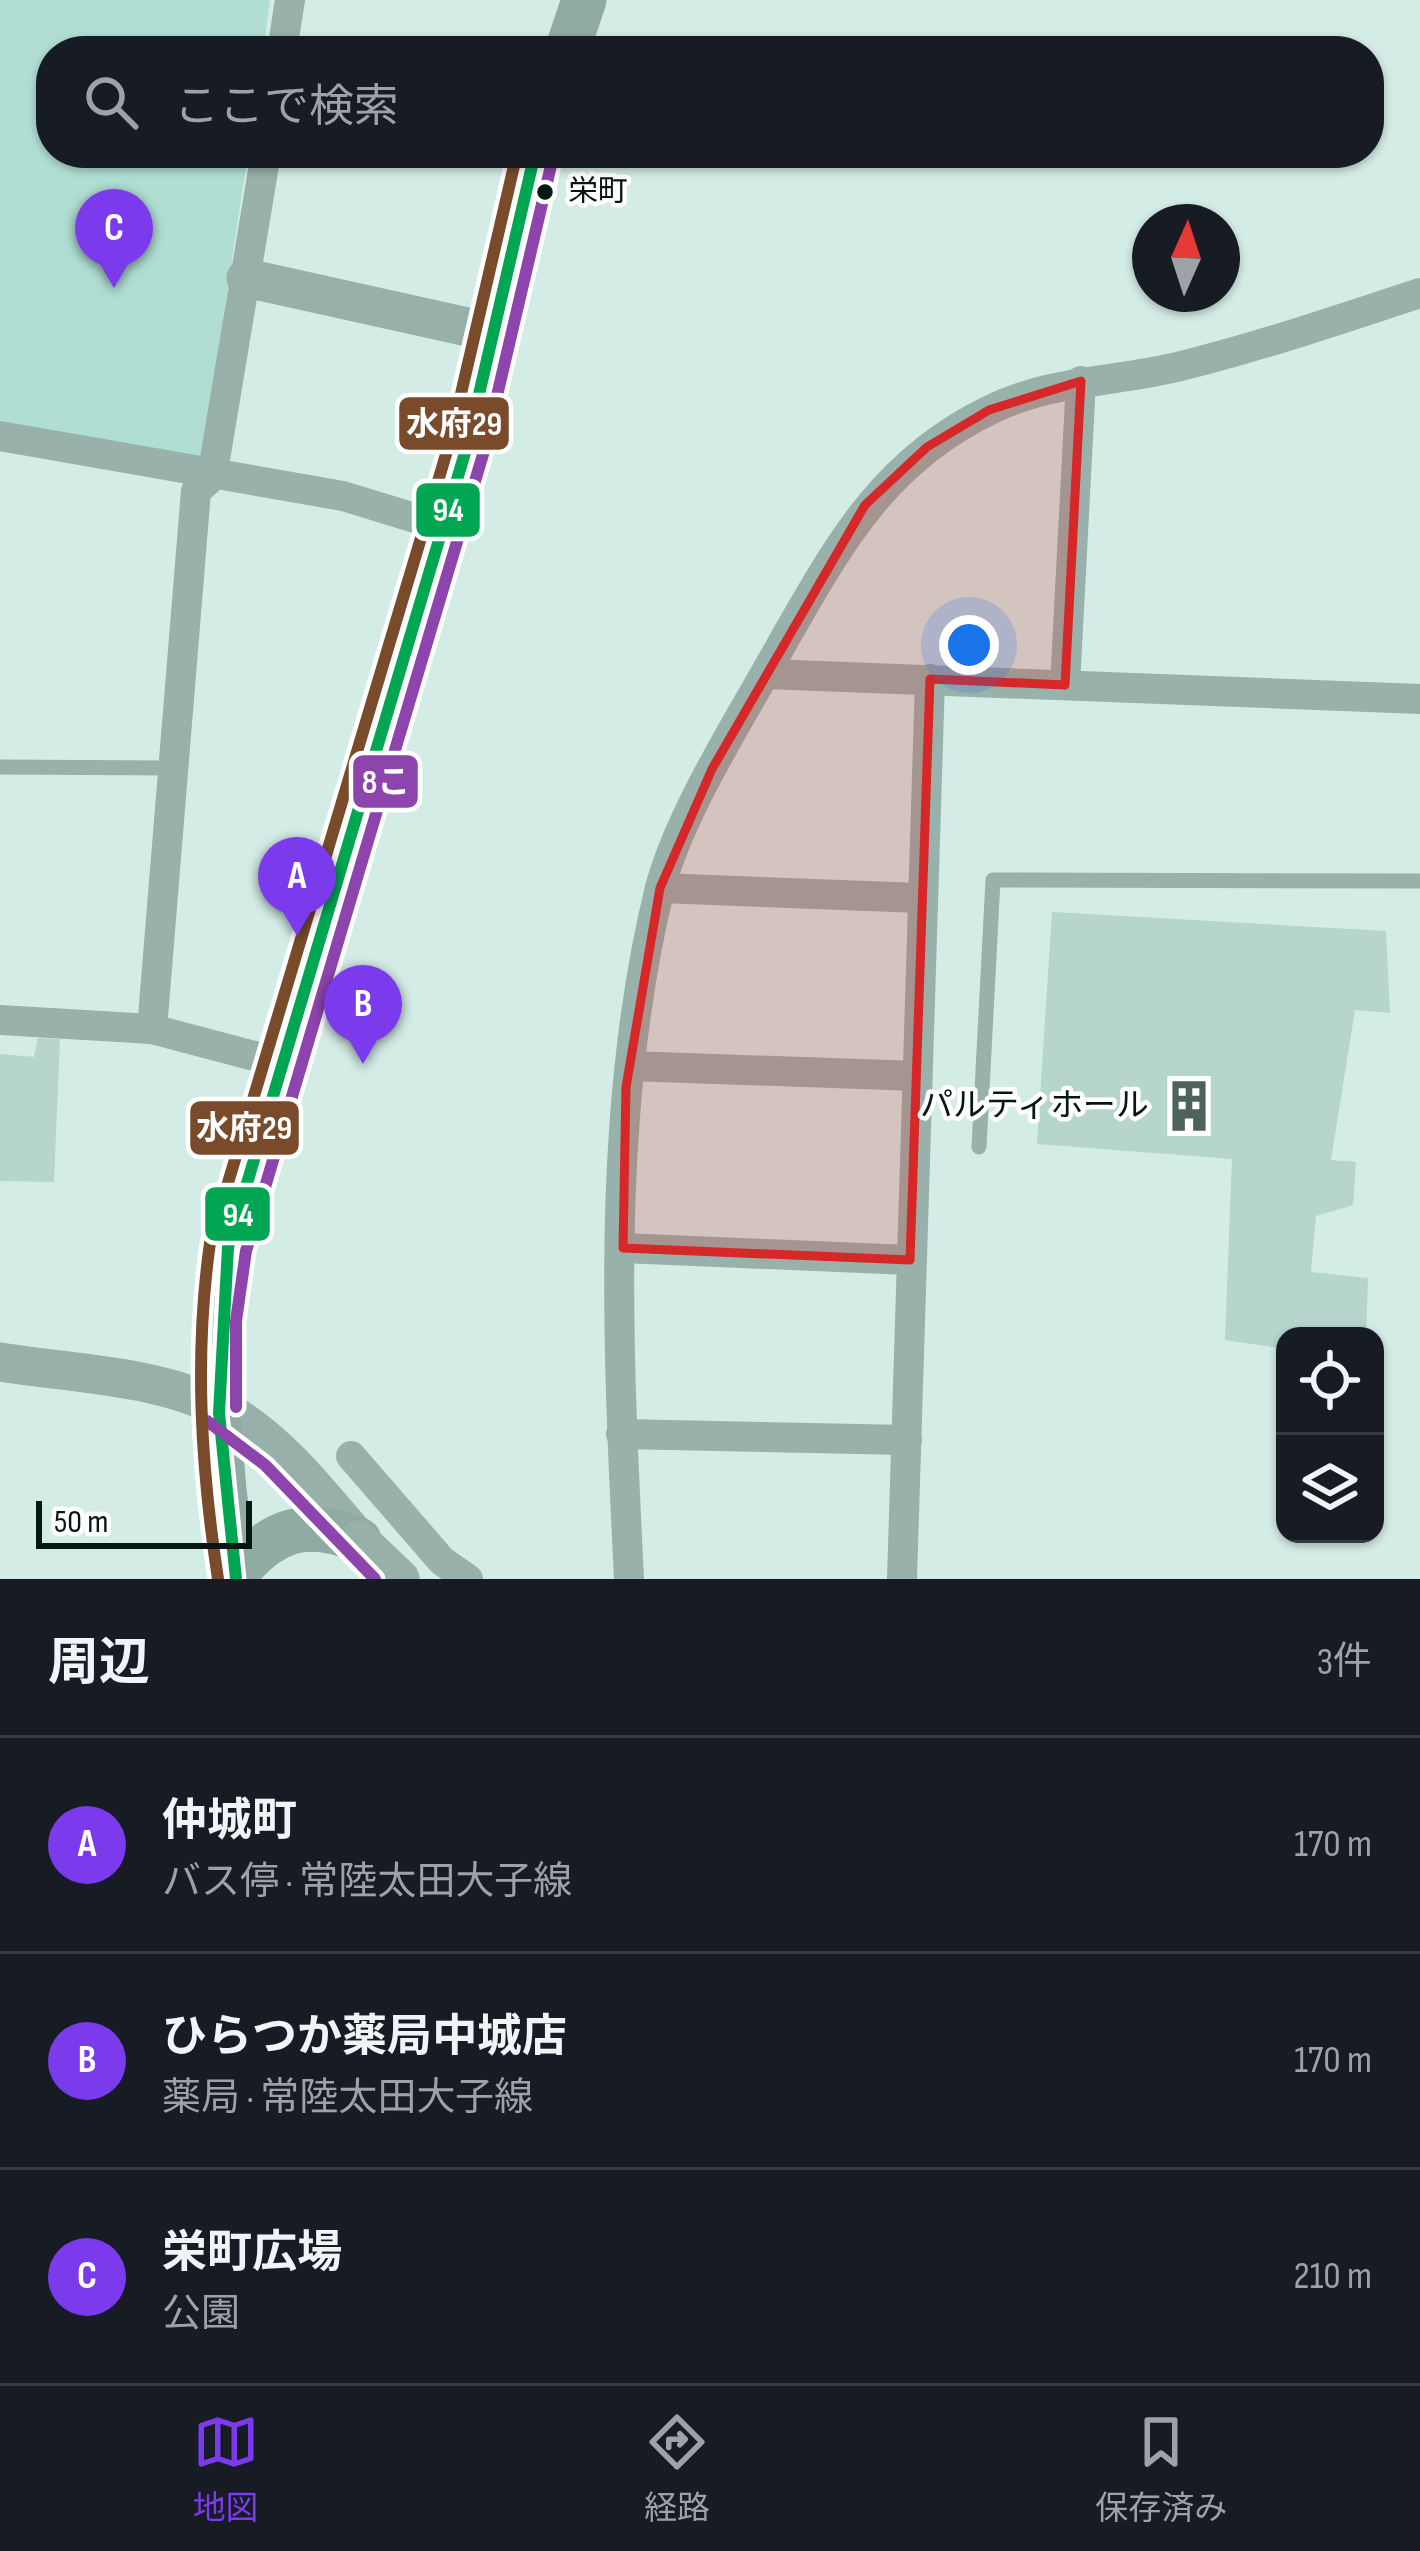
<!DOCTYPE html>
<html lang="ja">
<head>
<meta charset="utf-8">
<style>
  :root { --surface:#171b24; --page:#20242c; --text:#f1f3f6; --muted:#9ea1a6; --line:#363941; --accent:#7c3aed }
  body { margin:0; font-family:"Sofia Sans Condensed","Noto Sans JP",sans-serif; background:var(--page); color:var(--text) }
  .controls { position:absolute; right:36px; bottom:36px; display:grid; overflow:hidden; border-radius:24px; box-shadow:0 3px 9px #0004 }
  .controls button { width:108px; height:108px; display:grid; place-items:center; padding:0; border:0; border-bottom:3px solid var(--line); background:var(--surface); color:var(--text); font:60px sans-serif }
  .compass { position:absolute; left:1132px; top:204px; width:108px; height:108px; border-radius:50%; background:var(--surface); box-shadow:0 3px 9px #0004; rotate:3deg }
  .scale { position:absolute; left:36px; bottom:30px; width:216px; box-sizing:border-box; padding-left:12px; border:6px solid #061713; border-top:0; font-size:33px; line-height:42px; white-space:nowrap; color:#061713; -webkit-text-stroke:9px #fff; paint-order:stroke }
  .you { position:absolute; left:969px; top:645px; width:42px; height:42px; margin:-30px; border:9px solid #fff; border-radius:50%; background:#1a73e8; box-shadow:0 0 0 18px #1a73e833 }
  .badge { display:grid; place-items:center; width:78px; height:78px; border-radius:50%; background:var(--accent); color:#fff; font-size:39px; font-weight:700 }
  .pin { position:absolute; translate:-50% -99px; filter:drop-shadow(0 3px 6px #0008) }
  .pin::after { content:''; position:absolute; top:63px; width:42px; height:36px; background:inherit; clip-path:polygon(0 0,100% 0,50% 100%) }
  .list { margin:0; padding:0; list-style:none }
  h2 { display:flex; justify-content:space-between; align-items:center; height:156px; margin:0; padding:0 48px; font-size:51px }
  h2 small { font-size:39px; font-weight:400; color:var(--muted) }
  .list li { display:grid; grid-template-columns:78px 1fr auto; gap:36px; align-items:center; box-sizing:border-box; height:216px; padding:0 48px; border-top:3px solid var(--line) }
  .list b { display:block; font-size:45px; white-space:nowrap }
  .list p { margin:0; font-size:39px; white-space:nowrap; color:var(--muted) }
  .list em { font-size:39px; font-style:normal; color:var(--muted) }
  .icon { flex:none; width:66px; height:66px; fill:none; stroke:currentColor; stroke-width:2; stroke-linecap:round; stroke-linejoin:round }
  .map { position:relative; flex:none; width:1420px; height:1579px; overflow:hidden }
  .search { position:absolute; background:var(--surface); box-shadow:0 3px 9px #0004; left:36px; right:36px; top:36px; height:132px; display:flex; align-items:center; gap:30px; box-sizing:border-box; padding:0 42px; border-radius:48px; color:var(--muted); font-size:45px }
  .sheet { height:804px; background:var(--surface) }
  nav { display:flex; justify-content:space-around; align-items:center; box-sizing:border-box; height:168px; border-top:3px solid var(--line); background:var(--surface); font-size:33px; color:var(--muted) }
  nav a { display:grid; justify-items:center; gap:6px }
  nav .on { color:var(--accent) }
  .map>svg:first-child { display:block }
  .green { fill:#b1ded3 }
  .building { fill:#b6d5cd }
  .lines { fill:none; stroke-linecap:round; stroke-linejoin:round }
  .lane { stroke:#99b1ab; stroke-width:15 }
  .street { stroke:#99b1ab; stroke-width:30 }
  .secondary { stroke:#97b0aa; stroke-width:39 }
  .primary { stroke:#90aaa4; stroke-width:45 }
  .secondary-bridge { stroke:#97b0aa; stroke-width:39 }
  .bus-1-casing { stroke:#fff; stroke-width:21 }
  .bus-2-casing { stroke:#fff; stroke-width:21 }
  .bus-3-casing { stroke:#fff; stroke-width:21 }
  .bus-1 { stroke:#00a651; stroke-width:12 }
  .bus-2 { stroke:#8e44ad; stroke-width:12 }
  .bus-3 { stroke:#7a4b2a; stroke-width:12 }
  .marked { fill:#d62828; fill-opacity:0.2; stroke:#d62828; stroke-width:9; stroke-linejoin:round }
  .bus-dot { fill:#061713; stroke:#fff; stroke-width:4.5 }
  .labels { text-anchor:middle; dominant-baseline:central; stroke-width:9; stroke-linejoin:round; paint-order:stroke }
  .bus-label { font-size:30px; fill:#061713; stroke:#fff; text-anchor:start }
  .poi-label { font-size:33px; fill:#061713; stroke:#fff; text-anchor:end }
  .line-badge { stroke:#fff; stroke-width:4.5 }
  .badge-label { font-size:33px; text-anchor:middle; font-weight:bold; fill:#fff }
</style>
</head>
<body>
<div class="map">
<svg width="1420" height="1579" viewBox="0 0 1420 1579">
  <rect width="100%" height="100%" fill="#d4ece6"/>
  <path class="green" d="M0,0H270L263,51H51V153H248L202,459L0,424Z"/>
  <g class="building">
    <path d="M1052,912L1386,931L1390,1013L1355,1010L1331,1160L1356,1162L1353,1205L1316,1216L1311,1272L1368,1278L1366,1336H1285V1349L1225,1340L1232,1159L1037,1144Z"/>
    <path d="M38,1038L60,1039L54,1182L0,1181V1054L34,1057Z"/>
  </g>
  <g class="lines">
    <g class="lane">
      <path d="M0,767L171,768"/>
      <path d="M979,1147L993,880L1420,881"/>
    </g>
    <g class="street">
      <path d="M282,51L290,0"/>
      <path d="M0,436L343,496L444,527"/>
      <path d="M766,674L1420,699"/>
      <path d="M1065,685L1081,381"/>
      <path d="M660,888L920,898"/>
      <path d="M0,1020L152,1029L281,1063"/>
      <path d="M152,1029L196,491L212,477L266,153"/>
      <path d="M630,1066L917,1076"/>
      <path d="M623,1248L910,1260"/>
      <path d="M621,1434L907,1440"/>
      <path d="M351,1456L442,1561L468,1579"/>
      <path d="M629,1579C618,1353 605,1114 659,892C678,814 745,711 784,640C840,542 885,460 992,409C1052,380 1114,382 1177,367C1259,347 1340,319 1420,293"/>
      <path d="M902,1579L930,679"/>
    </g>
    <g class="secondary">
      <path d="M246,278L490,332"/>
      <path d="M0,1362C73,1374 170,1375 234,1416C283,1446 322,1497 359,1540"/>
    </g>
    <g class="primary">
      <path d="M567,51L584,0"/>
      <path d="M235,1575C270,1530 305,1518 359,1540"/>
      <path d="M236,1579C218,1470 210,1356 228,1247L467,446L535,153"/>
    </g>
    <path class="secondary-bridge" d="M359,1540L400,1579"/>
    <g class="bus-1-casing">
      <path id="bus-1" d="M236,1579L219,1413L228,1247L467,446L535,153"/>
    </g>
    <g class="bus-2-casing">
      <g id="bus-2">
        <path d="M236,1407V1321L246,1251L484,451L553,157"/>
        <path d="M207,1421L265,1465L375,1579"/>
      </g>
    </g>
    <g class="bus-3-casing">
      <path id="bus-3" d="M218,1579C201,1467 194,1356 210,1243L450,441L517,153"/>
    </g>
    <use href="#bus-1" class="bus-1"/>
    <use href="#bus-2" class="bus-2"/>
    <use href="#bus-3" class="bus-3"/>
  </g>
  <path class="marked" d="M1081,381L1065,685L930,679L910,1260L623,1248L626,1087L660,888L712,769L865,505L927,447L989,410Z"/>
  <defs>
    <g id="building-bare" transform="scale(4.14)"><path d="M-4-6H4V6H1V3H-1V6H-4ZM-2.5-4.3h1.7v1.8h-1.7ZM.8-4.3h1.7v1.8H.8ZM-2.5-1h1.7V.8h-1.7ZM.8-1h1.7V.8H.8Z" fill="#4e625d" stroke="#fff" stroke-width="2.5" paint-order="stroke"/></g>
  </defs>
  <g fill-rule="evenodd">
    <use href="#building-bare" x="1189" y="1106"/>
  </g>
  <circle class="bus-dot" cx="545" cy="192" r="10"/>
  <g class="labels">
    <g class="bus-label">
      <text x="568" y="192">栄町</text>
    </g>
    <g class="poi-label">
      <text x="1149" y="1106">パルティホール</text>
    </g>
  </g>
  <g class="line-badge">
    <rect x="397" y="395" width="114" height="57" rx="12" fill="#7a4b2a"/>
    <rect x="414" y="481" width="68" height="58" rx="12" fill="#00a651"/>
    <rect x="351" y="753" width="69" height="57" rx="12" fill="#8e44ad"/>
    <rect x="188" y="1099" width="113" height="58" rx="12" fill="#7a4b2a"/>
    <rect x="203" y="1185" width="69" height="58" rx="12" fill="#00a651"/>
  </g>
  <g class="badge-label">
    <text x="454" y="435">水府29</text>
    <text x="448" y="521">94</text>
    <text x="386" y="793">8こ</text>
    <text x="244" y="1139">水府29</text>
    <text x="238" y="1226">94</text>
  </g>
</svg>
<div class="controls">
<button><svg class="icon" aria-label="locate" viewBox="0 0 24 24"><circle cx="12" cy="12" r="6"/><path d="M12 2v4M12 18v4M2 12h4M18 12h4"/></svg></button>
<button><svg class="icon" aria-label="layers" viewBox="0 0 24 24"><path d="M12 4l9 5-9 5-9-5zM3 14l9 5 9-5"/></svg></button>
</div>
<svg class="compass" viewBox="-18 -18 36 36"><path d="M0-13l5 13h-10z" fill="#e53935"/><path d="M0 13l5-13h-10z" fill="#9ea1a6"/></svg>
<div class="scale">50 m</div>
<div class="you"></div>
<div class="pin badge" style="left:297px;top:936px">A</div>
<div class="pin badge" style="left:363px;top:1064px">B</div>
<div class="pin badge" style="left:114px;top:288px">C</div>
<div class="search"><svg class="icon" aria-label="search" viewBox="0 0 24 24"><circle cx="10" cy="10" r="6"/><path d="M15 15l6 6"/></svg>ここで検索</div>
</div>
<section class="sheet">
<h2>周辺<small>3件</small></h2>
<ul class="list">
<li><span class="badge">A</span><div><b>仲城町</b><p>バス停 · 常陸太田大子線</p></div><em>170 m</em></li>
<li><span class="badge">B</span><div><b>ひらつか薬局中城店</b><p>薬局 · 常陸太田大子線</p></div><em>170 m</em></li>
<li><span class="badge">C</span><div><b>栄町広場</b><p>公園</p></div><em>210 m</em></li>
</ul>
</section>
<nav>
<a class="on"><svg class="icon" aria-label="map" viewBox="0 0 24 24"><path d="M3 6l6-2 6 2 6-2v14l-6 2-6-2-6 2zM9 4v14M15 6v14"/></svg>地図</a>
<a><svg class="icon" aria-label="directions" viewBox="0 0 24 24"><path d="M12 3l9 9-9 9-9-9zM9 14v-3h6M13 9l2 2-2 2"/></svg>経路</a>
<a><svg class="icon" aria-label="saved" viewBox="0 0 24 24"><path d="M7 4h10v16l-5-4-5 4z"/></svg>保存済み</a>
</nav>
</body>
</html>
